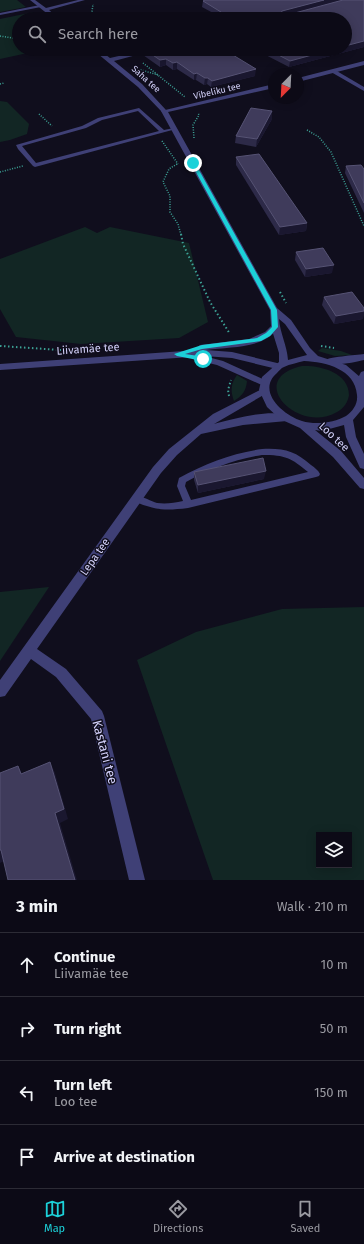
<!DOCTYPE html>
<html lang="en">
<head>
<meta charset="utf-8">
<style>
  :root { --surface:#0c0a16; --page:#1a1823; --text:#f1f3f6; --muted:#9a9aa1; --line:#2c2b35; --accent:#1cd1d9 }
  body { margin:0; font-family:"Fira Sans",sans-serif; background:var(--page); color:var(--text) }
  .controls { position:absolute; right:12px; bottom:12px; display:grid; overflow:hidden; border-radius:0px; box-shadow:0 2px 10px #0003 }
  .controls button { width:36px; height:36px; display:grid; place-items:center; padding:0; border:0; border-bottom:1px solid var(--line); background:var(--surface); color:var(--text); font:20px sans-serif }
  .compass { position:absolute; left:268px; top:68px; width:36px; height:36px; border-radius:50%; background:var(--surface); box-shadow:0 2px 10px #0003; rotate:204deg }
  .stop { position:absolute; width:12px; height:12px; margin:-9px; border:3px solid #1cd1d9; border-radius:50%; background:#fff }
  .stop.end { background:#1cd1d9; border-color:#fff; box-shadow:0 1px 4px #0008 }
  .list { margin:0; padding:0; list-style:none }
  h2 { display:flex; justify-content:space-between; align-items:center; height:52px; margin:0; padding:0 16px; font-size:17px }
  h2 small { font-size:13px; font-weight:400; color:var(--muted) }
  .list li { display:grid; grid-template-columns:26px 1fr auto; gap:12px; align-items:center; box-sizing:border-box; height:64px; padding:0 16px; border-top:1px solid var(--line) }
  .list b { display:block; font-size:15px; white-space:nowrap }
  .list p { margin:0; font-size:13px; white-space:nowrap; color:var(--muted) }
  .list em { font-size:13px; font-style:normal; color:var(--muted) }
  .icon { flex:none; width:22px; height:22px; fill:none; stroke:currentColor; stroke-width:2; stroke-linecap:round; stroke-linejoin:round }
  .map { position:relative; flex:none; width:364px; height:880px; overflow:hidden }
  .search { position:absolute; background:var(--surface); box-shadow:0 2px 10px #0003; left:12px; right:12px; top:12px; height:44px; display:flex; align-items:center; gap:10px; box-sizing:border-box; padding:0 14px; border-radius:22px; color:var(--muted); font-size:15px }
  .sheet { height:308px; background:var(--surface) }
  nav { display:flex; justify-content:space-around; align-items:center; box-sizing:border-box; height:56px; border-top:1px solid var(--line); background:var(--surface); font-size:11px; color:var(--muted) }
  nav a { display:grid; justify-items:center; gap:2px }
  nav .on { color:var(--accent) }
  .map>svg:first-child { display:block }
  .green { fill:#122624; fill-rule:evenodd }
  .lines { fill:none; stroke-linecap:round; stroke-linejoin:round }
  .path-far1 { stroke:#3ca195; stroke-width:1.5; stroke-dasharray:1 1.5; stroke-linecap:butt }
  .path { stroke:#3ca195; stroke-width:2; stroke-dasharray:1.5 2.5; stroke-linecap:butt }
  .service { fill:#3f4076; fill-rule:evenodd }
  .minor { fill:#3f4076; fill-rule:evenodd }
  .tertiary { fill:#3f4076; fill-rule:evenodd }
  .wall { fill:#2d2a48 }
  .shaded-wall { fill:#1a172f }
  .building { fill:#3f3b5b; stroke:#565374 }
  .route { fill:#1cd1d9 }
  .labels { text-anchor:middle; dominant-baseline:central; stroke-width:3; stroke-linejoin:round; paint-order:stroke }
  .far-street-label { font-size:9px; fill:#d2d0f9; stroke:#100e1d }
  .street-label { font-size:11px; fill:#d2d0f9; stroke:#100e1d }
  .near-street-label { font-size:13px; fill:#d2d0f9; stroke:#100e1d }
</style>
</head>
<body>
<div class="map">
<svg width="364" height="880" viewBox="0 0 364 880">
  <rect width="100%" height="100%" fill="#100e1d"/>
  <g class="green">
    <path d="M0,0H17L26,7L0,12Z"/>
    <path d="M34,12L43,19H19V49H46L0,59V19Z"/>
    <path d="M0,101L7,102L29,124L27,134L10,140L0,142Z"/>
    <path d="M85,227L97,233L110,227L189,243L208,322L179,338L81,344L16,337L0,309V259Z"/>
    <path d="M322,348L341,351L352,355L335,356L318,351Z"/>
    <path d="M302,366C319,365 349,372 349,395C348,402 344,408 337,412C298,435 244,379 302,366Z"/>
    <path d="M237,375L247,381C246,391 242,396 234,401C230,391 231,383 237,375Z"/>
    <path d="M49,587L0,661V592Z"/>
    <path d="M364,607V880H213L137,660L196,632L282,609ZM319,835H349V865H319Z"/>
  </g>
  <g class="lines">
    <g class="path-far1">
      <path d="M91,19L93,4"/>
      <path d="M0,36L19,39"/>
      <path d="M78,49L86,55"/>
      <path d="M143,63L185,97"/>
      <path d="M138,69L158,75"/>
      <path d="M0,84L4,83"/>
      <path d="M39,114L52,126"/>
      <path d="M307,130L319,137L331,152L364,226"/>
      <path d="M194,138L193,125L199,115L198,113"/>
      <path d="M162,141L178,164"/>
      <path d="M177,164L169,169L163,182L170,196V212L178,224L181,235"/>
      <path d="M0,172L23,166"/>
    </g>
    <g class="path">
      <path d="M181,234L183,244L210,302L230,334"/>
      <path d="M280,292L286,303"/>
      <path d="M0,346L61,350"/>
      <path d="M321,346L334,348"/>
      <path d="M229,396L228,390L231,380"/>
    </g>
    <g class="service">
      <path d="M40,5L41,7L0,15V13Z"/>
      <path d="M139,108L164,130L174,128L176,129L35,167L33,166L18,149L16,145L82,126L98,118ZM138,111L159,131L36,163L22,146L86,128L102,120Z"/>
      <path d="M262,449C284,448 295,451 311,465C315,468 318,470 320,474L319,476L316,477L188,508C164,511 155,510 133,501L132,499L133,497C140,494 150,501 157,503C166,504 174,503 183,501L177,486L179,478C206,463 233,453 262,449ZM262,455C286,455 291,458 308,472L191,500L185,486L186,482C210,469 235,459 262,455Z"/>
    </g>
    <g class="minor">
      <path d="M30,0H35L46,8L78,0H85L49,10L59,19H54Z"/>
      <path d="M92,49H98L110,58L149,49H159L114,61L142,84L166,110V112H162L138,87Z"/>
      <path d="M331,70H335L364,87V91L331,72Z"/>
      <path d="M275,324L279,327C263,350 231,346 206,350L232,352L277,363L280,364L282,366L280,368L277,369L232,358L204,356L223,361L267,381L269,383L267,385L264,386L217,365L192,359L191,357L0,370V364L198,350L196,348L200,345L249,339L265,332L272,325Z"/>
      <path d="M364,354V360C355,362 330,368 323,361C327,357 356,355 364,354Z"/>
      <path d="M364,371V385L360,387L357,386L355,384L361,372Z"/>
      <path d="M264,388L267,389L269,391L267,393L214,424C234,419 268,409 287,415L289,418L287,421L243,425L201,434L177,455L161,473L37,649L66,669L102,711L104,716L145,880H129L91,719L56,677L31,659L5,696L0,697V680L153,467L169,449L213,414Z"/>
    </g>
    <g class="tertiary">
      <path d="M364,61V65L298,82V78Z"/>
      <path d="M274,84V88L168,112L277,308L291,320L310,348L318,356L346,365L360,377L364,384V407L353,420L356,437L364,454V469L360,468L346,437L344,425L322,431L315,430L341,451L364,478V489L360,488L333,457L300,428L280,419L267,407L259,390L262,377L279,362V353L271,327L270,310L161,111ZM279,319L285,324L307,355L288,360C287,345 280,333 279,319ZM304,361C326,362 355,369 357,395C358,404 353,411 346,416C334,423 315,425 302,421C283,415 256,391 277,373C279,371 281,368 284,367C290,364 297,363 304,361Z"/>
    </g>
  </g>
  <g class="wall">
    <path d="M205,0H364V47L289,67L254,49H345V19H186L213,13L202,7L203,1Z"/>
    <path d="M143,49H223L255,76L211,87L207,84L204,85L196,80H194L177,69L173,70L166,65L160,67L143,55Z"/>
    <path d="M272,119L256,147L235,143L236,136Z"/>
    <path d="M236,157L307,223L306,231L279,235L236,165Z"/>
    <path d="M346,166L364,169V213L345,173Z"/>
    <path d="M296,252L332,273L305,277L295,260Z"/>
    <path d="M324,297L364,308L363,319L334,324L322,305Z"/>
    <path d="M194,472L264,479L198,493L194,480Z"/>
  </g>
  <g class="shaded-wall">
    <path d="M324,0H345L282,18L281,13L282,11Z"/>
    <path d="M364,41V47L289,67L290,61L334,49H345V46Z"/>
    <path d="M166,59V65L160,67V60Z"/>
    <path d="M177,62V69L173,70V63Z"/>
    <path d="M256,69L255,76L211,87L212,81Z"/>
    <path d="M197,73L196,80H194V74Z"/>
    <path d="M205,78H208L207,84L204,85Z"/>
    <path d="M272,111V119L256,147L257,139Z"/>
    <path d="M307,223L306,231L279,235L280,227Z"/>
    <path d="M334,265L332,273L305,277L306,269Z"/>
    <path d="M364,311L363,319L334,324L336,316Z"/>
    <path d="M266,471L264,479L198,493V485Z"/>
    <path d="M50,762L55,773L68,819L60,823L77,880H75L55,813Z"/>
    <path d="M18,766L24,777L21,774Z"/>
    <path d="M0,850H1L8,859L0,863Z"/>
  </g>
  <g class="building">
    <path d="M205,0H324L282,11L281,13L291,14L343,0H364V41L345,46V19H186L221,12L203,1Z"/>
    <path d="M144,49H223L256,69L212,81L208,78H205L197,73L194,74L177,62L173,63L166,59L160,60Z"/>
    <path d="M267,49H334L290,61Z"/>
    <path d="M251,108L272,111L257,139L236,136Z"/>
    <path d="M259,154L307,223L280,227L236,157Z"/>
    <path d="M361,165L364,169V203L346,166Z"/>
    <path d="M323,248L334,265L306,269L296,252Z"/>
    <path d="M352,292L364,308V311L336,316L324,297Z"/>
    <path d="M263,458L266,471L198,485L194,472Z"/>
    <path d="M50,762L64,809L55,813L75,880H8L1,850H0V773L18,766L21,774Z"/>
  </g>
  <path class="route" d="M193,162L195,163L277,310L278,327L270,336L261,341L202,349L185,354L205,357V360L203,361L177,356L174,354L202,345L257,338L266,333L272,327L271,310L191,163Z"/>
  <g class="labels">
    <g class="far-street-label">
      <text transform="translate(146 79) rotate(42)">Saha tee</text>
      <text transform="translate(217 91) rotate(-13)">Vibeliku tee</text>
    </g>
    <g class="street-label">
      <text transform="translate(88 349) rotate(-4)">Liivamäe tee</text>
      <text transform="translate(334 437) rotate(43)">Loo tee</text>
      <text transform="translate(95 557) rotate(-55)">Lepa tee</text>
    </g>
    <g class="near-street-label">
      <text transform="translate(105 752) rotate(75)">Kastani tee</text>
    </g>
  </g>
</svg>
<div class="controls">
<button><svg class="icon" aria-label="layers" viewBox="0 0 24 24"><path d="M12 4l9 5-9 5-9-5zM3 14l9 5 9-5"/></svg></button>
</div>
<svg class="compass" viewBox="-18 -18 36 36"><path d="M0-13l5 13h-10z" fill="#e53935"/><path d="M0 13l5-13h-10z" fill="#9a9aa1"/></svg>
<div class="stop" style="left:203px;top:359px"></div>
<div class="stop end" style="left:193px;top:163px"></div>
<div class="search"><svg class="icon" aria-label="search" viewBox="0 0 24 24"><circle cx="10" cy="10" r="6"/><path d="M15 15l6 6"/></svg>Search here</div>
</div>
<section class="sheet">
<h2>3 min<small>Walk · 210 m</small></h2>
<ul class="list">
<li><svg class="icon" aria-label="ahead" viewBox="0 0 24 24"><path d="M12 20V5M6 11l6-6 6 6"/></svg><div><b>Continue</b><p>Liivamäe tee</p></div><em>10 m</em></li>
<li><svg class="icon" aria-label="right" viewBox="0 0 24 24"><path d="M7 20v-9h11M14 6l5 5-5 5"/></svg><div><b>Turn right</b></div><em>50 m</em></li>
<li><svg class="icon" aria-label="left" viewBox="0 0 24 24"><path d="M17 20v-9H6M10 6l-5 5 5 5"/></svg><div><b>Turn left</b><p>Loo tee</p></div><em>150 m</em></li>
<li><svg class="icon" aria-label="arrive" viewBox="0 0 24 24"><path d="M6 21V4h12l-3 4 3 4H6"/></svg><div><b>Arrive at destination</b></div></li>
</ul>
</section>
<nav>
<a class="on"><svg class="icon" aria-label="map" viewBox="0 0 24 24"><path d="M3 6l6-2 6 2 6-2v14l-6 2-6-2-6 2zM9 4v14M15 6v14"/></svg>Map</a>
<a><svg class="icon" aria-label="directions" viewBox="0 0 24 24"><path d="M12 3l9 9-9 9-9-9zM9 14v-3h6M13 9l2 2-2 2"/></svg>Directions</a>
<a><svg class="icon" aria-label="saved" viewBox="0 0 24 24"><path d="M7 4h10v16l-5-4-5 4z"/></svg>Saved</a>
</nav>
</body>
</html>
